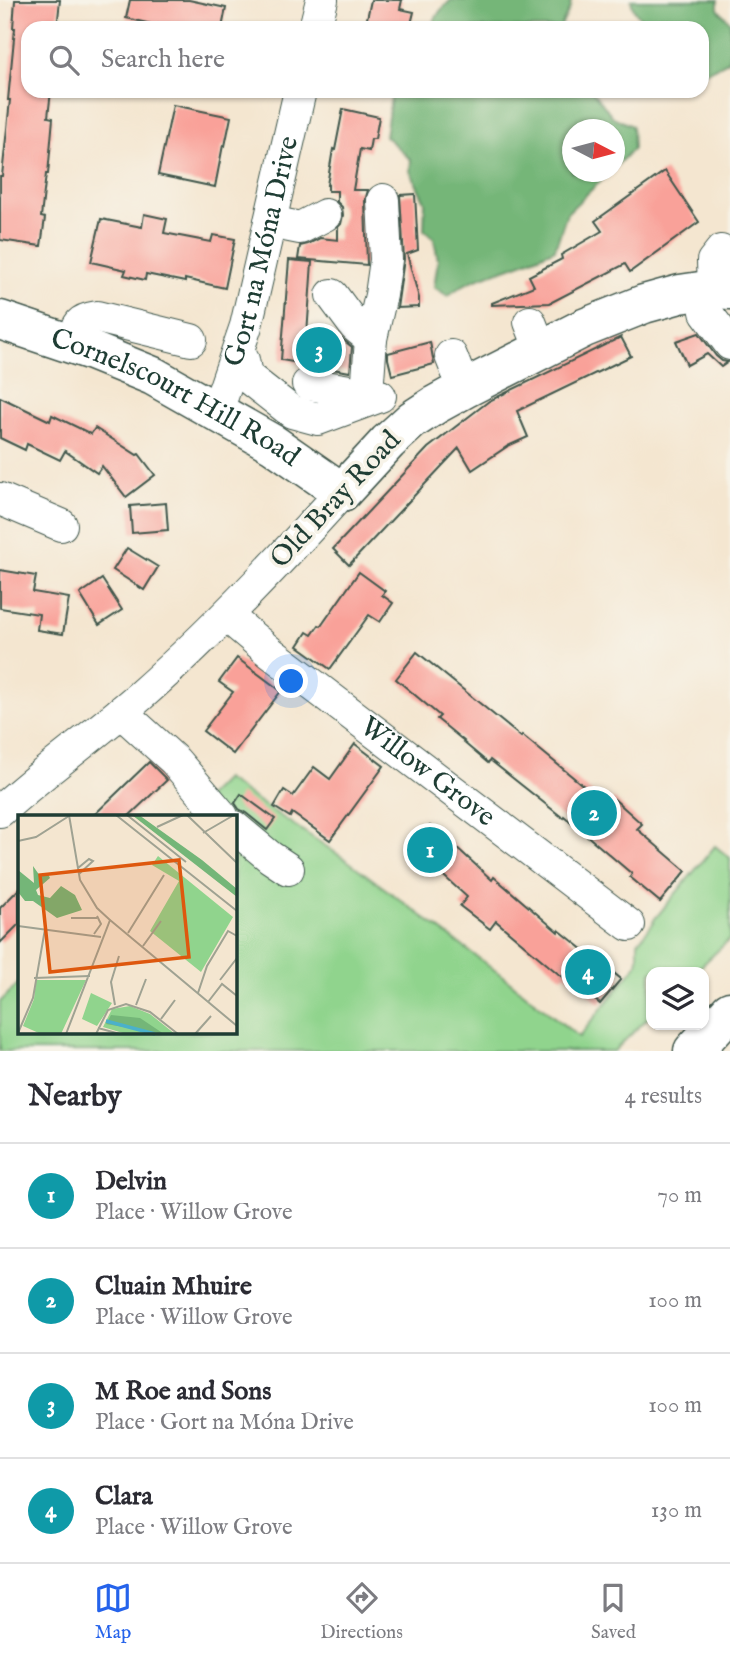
<!DOCTYPE html>
<html lang="en">
<head>
<meta charset="utf-8">
<style>
  :root { --surface:#fff; --page:#f2f2f3; --text:#2b2b33; --muted:#7c7c81; --line:#e1e1e2; --accent:#2563eb }
  body { margin:0; font-family:"IM FELL English",serif; background:var(--page); color:var(--text) }
  .controls { position:absolute; right:21px; bottom:21px; display:grid; overflow:hidden; border-radius:14px; box-shadow:0 2px 5px #0004 }
  .controls button { width:63px; height:63px; display:grid; place-items:center; padding:0; border:0; border-bottom:2px solid var(--line); background:var(--surface); color:var(--text); font:35px sans-serif }
  .compass { position:absolute; left:562px; top:119px; width:63px; height:63px; border-radius:50%; background:var(--surface); box-shadow:0 2px 5px #0004; rotate:96deg }
  .you { position:absolute; left:292px; top:682px; width:24px; height:24px; margin:-18px; border:5px solid #fff; border-radius:50%; background:#1a73e8; box-shadow:0 0 0 10px #1a73e833 }
  .badge { display:grid; place-items:center; width:46px; height:46px; border-radius:50%; background:var(--accent); color:#fff; font-size:23px; font-weight:700 }
  .pin { position:absolute; translate:-50% -50%; border:4px solid #fff; box-shadow:0 2px 7px #0006 }
  .list { margin:0; padding:0; list-style:none }
  h2 { display:flex; justify-content:space-between; align-items:center; height:91px; margin:0; padding:0 28px; font-size:30px }
  h2 small { font-size:23px; font-weight:400; color:var(--muted) }
  .list li { display:grid; grid-template-columns:46px 1fr auto; gap:21px; align-items:center; box-sizing:border-box; height:105px; padding:0 28px; border-top:2px solid var(--line) }
  .list b { display:block; font-size:26px; white-space:nowrap }
  .list p { margin:0; font-size:23px; white-space:nowrap; color:var(--muted) }
  .list em { font-size:23px; font-style:normal; color:var(--muted) }
  .icon { flex:none; width:38px; height:38px; fill:none; stroke:currentColor; stroke-width:2; stroke-linecap:round; stroke-linejoin:round }
  .map { position:relative; flex:none; width:730px; height:1051px; overflow:hidden }
  .search { position:absolute; background:var(--surface); box-shadow:0 2px 5px #0004; left:21px; right:21px; top:21px; height:77px; display:flex; align-items:center; gap:18px; box-sizing:border-box; padding:0 24px; border-radius:21px; color:var(--muted); font-size:26px }
  .sheet { height:511px; background:var(--surface) }
  nav { display:flex; justify-content:space-around; align-items:center; box-sizing:border-box; height:98px; border-top:2px solid var(--line); background:var(--surface); font-size:19px; color:var(--muted) }
  nav a { display:grid; justify-items:center; gap:4px }
  nav .on { color:var(--accent) }
  .map>svg:first-child { display:block }
  .green { fill:#90d48d; stroke:#588860; stroke-width:2 }
  .forest { fill:#74b678; stroke:#4a7a56; stroke-width:2 }
  .building { fill:#f9a199 }
  .lines { fill:none; stroke-linecap:round; stroke-linejoin:round }
  .minor-casing { stroke:#3f564b; stroke-width:34 }
  .major-casing { stroke:#3f564b; stroke-width:41 }
  .highway-casing { stroke:#3f564b; stroke-width:41 }
  .minor { stroke:#fff; stroke-width:32 }
  .major { stroke:#fff; stroke-width:38 }
  .highway { stroke:#fff; stroke-width:38 }
  .labels { text-anchor:middle; dominant-baseline:central; stroke-width:7; stroke-linejoin:round; paint-order:stroke }
  .street-label { font-size:28px; fill:#1f3d34; stroke:#f7f3e8 }
  .inset-river { fill:none; stroke:#4bb1ca; stroke-width:3.5 }
  .inset-road { fill:none; stroke:#9fa292; stroke-width:2 }
  .view { fill:#de580e; fill-opacity:0.15; stroke:#de580e; stroke-width:3.5 }
  .inset-edge { fill:none; stroke:#1f3d34; stroke-width:3.5 }
</style>
</head>
<body>
<div class="map">
<svg width="730" height="1051" viewBox="0 0 730 1051">
  <rect width="100%" height="100%" fill="#f7f3e8"/>
  <filter id="ink" filterUnits="userSpaceOnUse"><feTurbulence type="fractalNoise" baseFrequency=".0143" numOctaves="2"/><feDisplacementMap in="SourceGraphic" scale="14" xChannelSelector="R" yChannelSelector="G"/><feConvolveMatrix kernelMatrix="1 2 1 2 8 2 1 2 1" color-interpolation-filters="sRGB"/></filter>
  <filter id="wash" filterUnits="userSpaceOnUse"><feTurbulence type="fractalNoise" baseFrequency=".00686" numOctaves="4" result="noise"/><feDisplacementMap in="SourceGraphic" scale="28" xChannelSelector="R" yChannelSelector="G"/><feGaussianBlur stdDeviation="1.57" result="paint"/><feColorMatrix in="noise" values="0 0 0 0 0 0 0 0 0 0 0 0 0 0 0 0 0 1.4 0 .05"/><feComposite in="paint" operator="in"/></filter>
  <g filter="url(#wash)">
    <rect width="100%" height="100%" fill="#f4e6d0"/>
    <path class="green" d="M225,779L348,861L504,977L579,1037L637,964L638,958V942L654,922L653,921L715,846L730,858V939L695,972H651V1015L614,1051H0V1002L19,983V1032H234V816H188Z"/>
    <g class="forest">
      <path d="M451,0H571L570,8L560,28H430L440,11Z"/>
      <path d="M631,0H718V9L730,22V50L728,61L702,74V28H648L633,8Z"/>
      <path d="M392,91H592L613,117L632,126L633,149L615,167L614,130H572V172H610L567,213L555,249C543,254 531,260 519,264C494,274 468,278 448,296L434,287L438,260L434,239L424,230L425,202L410,171L411,160L385,136Z"/>
    </g>
    <g id="blocks">
      <g class="building">
        <path d="M15,0H60L57,28H28V91H51L48,117L53,118L48,174H46L41,217L45,218L41,246L0,240V176H2L10,100H8L15,28H13Z"/>
        <path d="M130,0H189L226,8L222,28H168L126,18Z"/>
        <path d="M371,0H402L400,9L414,12L410,28H365Z"/>
        <path d="M173,105L231,117L225,146L223,145L215,187L158,175Z"/>
        <path d="M343,109L379,117L375,139H371L369,151L360,149L353,190H368L365,201L367,265L298,259L300,246L308,244L320,238L338,240V227L341,224L343,215L342,207L337,202V191H328V185H327L333,149L335,150Z"/>
        <path d="M665,171L699,222L630,272L625,264L550,303L492,305V303L534,286L529,276L562,259L561,255L602,231L595,221Z"/>
        <path d="M415,194L418,250L407,254L419,298V307L397,308L404,259L400,195Z"/>
        <path d="M144,214L167,219L164,233L211,242L213,235L235,239L225,288L185,279V282L146,274L145,280L124,275L126,270L91,262L101,219L142,227Z"/>
        <path d="M289,260L312,262L307,335L342,339L352,347L350,372L281,360Z"/>
        <path d="M699,333L716,356L722,361L728,362L721,367L707,354L687,365L676,341Z"/>
        <path d="M621,337L631,356L517,411L528,437L508,446L472,470L459,448L349,565L333,549L428,448L489,401Z"/>
        <path d="M430,342L434,364L392,375L388,359V353Z"/>
        <path d="M0,397L50,421L52,415L91,434L95,428L137,455L139,454L155,475L126,497L102,466L97,473L65,451L60,460L27,444L25,450L0,438Z"/>
        <path d="M166,503L168,530L132,533L130,506Z"/>
        <path d="M127,548L158,567L144,590L113,570Z"/>
        <path d="M0,570L36,576L33,592L69,598L63,634L37,630L39,614L0,608Z"/>
        <path d="M359,572L385,591L382,595L393,603L380,622L369,615L330,669L298,646L307,632L312,635L319,625L321,626Z"/>
        <path d="M102,579L122,610L99,625L80,594Z"/>
        <path d="M417,652L521,737L522,735L608,806L614,799L642,824L637,829L686,871L660,902L630,877L632,874L564,816L563,818L490,760L488,763L463,742L464,741L437,719L440,716L396,679Z"/>
        <path d="M237,658L281,691L233,754L203,731L233,692L219,682Z"/>
        <path d="M355,744L384,766L330,840L292,813L290,817L274,807L284,790L293,796L314,767L330,779Z"/>
        <path d="M149,762L167,780L129,816H93Z"/>
        <path d="M241,794L275,819L267,830L246,813L239,809L235,803Z"/>
        <path d="M430,826L453,844L492,880L494,877L558,932L559,930L590,955L591,954L621,979L600,1004L565,974L562,977L496,921L490,929L460,906L467,897L435,868L431,873L407,856Z"/>
        <path d="M19,889V924L0,943V908Z"/>
      </g>
    </g>
  </g>
  <g filter="url(#ink)">
    <use href="#blocks" fill-opacity="0" stroke="#3f564b" stroke-width="2"/>
    <g class="lines">
      <g class="minor-casing">
        <g id="minor">
          <path d="M315,28L322,0"/>
          <path d="M270,222L300,228L325,215"/>
          <path d="M714,289L713,261L721,251"/>
          <path d="M704,291L706,312L730,344"/>
          <path d="M332,295L355,326L371,339"/>
          <path d="M530,322L541,350"/>
          <path d="M74,344C78,326 76,320 97,317L191,340"/>
          <path d="M451,356L464,389"/>
          <path d="M243,360L246,376L292,412L318,419L380,396"/>
          <path d="M308,384L379,396"/>
          <path d="M367,393L371,339L381,295L386,260L383,200"/>
          <path id="s1" d="M217,411L246,326L300,91"/>
          <path d="M0,499L61,525"/>
          <path id="s2" d="M227,616L271,653L629,925"/>
          <path d="M121,712L175,761L222,816"/>
          <path d="M0,811C45,770 94,736 140,696C212,633 278,563 342,492"/>
          <path d="M234,827L270,857L288,869"/>
        </g>
      </g>
      <g class="major-casing">
        <g id="major">
          <path id="s3" d="M0,320L89,350L153,376L273,444L342,492L388,442L412,420L435,405L464,389L584,328L644,304L680,294L714,289L730,290"/>
        </g>
      </g>
      <g class="highway-casing">
        <path id="highway" d="M693,1051L730,1011"/>
      </g>
      <use href="#minor" class="minor"/>
      <use href="#major" class="major"/>
      <use href="#highway" class="highway"/>
    </g>
  </g>
  <g class="labels">
    <g class="street-label">
      <text stroke="none"><textPath href="#s1" startOffset="166">Gort na Móna Drive</textPath></text>
      <text stroke="none"><textPath href="#s3" startOffset="192">Cornelscourt Hill Road</textPath></text>
      <text transform="translate(336 500) rotate(-47)">Old Bray Road</text>
      <text stroke="none"><textPath href="#s2" startOffset="254">Willow Grove</textPath></text>
    </g>
  </g>
  <g transform="translate(18 815)">
    <rect width="219" height="219" fill="#f4e6d0"/>
    <path d="M140,41L215,102L183,157L132,116L161,66L134,50ZM18,165H68L43,219H23L5,211L16,184ZM73,178L94,188L79,211L64,204ZM112,191L132,199L157,219H108L85,212L94,194Z" fill="#90d48d"/>
    <path d="M114,0H121L184,45L219,74V82ZM15,51L22,61L30,59L32,63L18,75L20,80L32,83L43,71L57,80L64,95L39,103L15,86H7L0,77V55L16,68ZM93,200L122,203L146,219L88,209Z" fill="#74b678"/>
    <path class="inset-river" d="M88,206L137,219"/>
    <path class="inset-road" d="M98,0L219,96M109,0L168,47M169,0L219,48M139,12L165,0M185,18L216,0M0,26L18,22L51,1M60,53L71,44L75,46L61,59M53,103H79M92,105L219,211M0,111L83,122M110,118L146,60M76,119L83,109L79,101M125,131L143,106M16,163L72,161M202,165L219,143M180,178L189,151L210,116L219,121M190,187L204,169L219,181M97,190L93,167L101,141M118,190L128,164M143,204L157,185M80,213L102,219M0,218L15,183L27,114M48,219L92,105L79,93L62,65L51,0M78,219L90,195L108,189L132,197L160,219M177,219L193,201"/>
    <path class="view" d="M161,45L171,142L32,157L22,60Z"/>
    <rect width="219" height="219" class="inset-edge"/>
  </g>
</svg>
<div class="controls">
<button><svg class="icon" aria-label="layers" viewBox="0 0 24 24"><path d="M12 4l9 5-9 5-9-5zM3 14l9 5 9-5"/></svg></button>
</div>
<svg class="compass" viewBox="-18 -18 36 36"><path d="M0-13l5 13h-10z" fill="#e53935"/><path d="M0 13l5-13h-10z" fill="#7c7c81"/></svg>
<div class="you"></div>
<div class="pin badge" style="left:430px;top:850px;background:#0f9aa8">1</div>
<div class="pin badge" style="left:594px;top:813px;background:#0f9aa8">2</div>
<div class="pin badge" style="left:319px;top:350px;background:#0f9aa8">3</div>
<div class="pin badge" style="left:588px;top:972px;background:#0f9aa8">4</div>
<div class="search"><svg class="icon" aria-label="search" viewBox="0 0 24 24"><circle cx="10" cy="10" r="6"/><path d="M15 15l6 6"/></svg>Search here</div>
</div>
<section class="sheet">
<h2>Nearby<small>4 results</small></h2>
<ul class="list">
<li><span class="badge" style="background:#0f9aa8">1</span><div><b>Delvin</b><p>Place · Willow Grove</p></div><em>70 m</em></li>
<li><span class="badge" style="background:#0f9aa8">2</span><div><b>Cluain Mhuire</b><p>Place · Willow Grove</p></div><em>100 m</em></li>
<li><span class="badge" style="background:#0f9aa8">3</span><div><b>M Roe and Sons</b><p>Place · Gort na Móna Drive</p></div><em>100 m</em></li>
<li><span class="badge" style="background:#0f9aa8">4</span><div><b>Clara</b><p>Place · Willow Grove</p></div><em>130 m</em></li>
</ul>
</section>
<nav>
<a class="on"><svg class="icon" aria-label="map" viewBox="0 0 24 24"><path d="M3 6l6-2 6 2 6-2v14l-6 2-6-2-6 2zM9 4v14M15 6v14"/></svg>Map</a>
<a><svg class="icon" aria-label="directions" viewBox="0 0 24 24"><path d="M12 3l9 9-9 9-9-9zM9 14v-3h6M13 9l2 2-2 2"/></svg>Directions</a>
<a><svg class="icon" aria-label="saved" viewBox="0 0 24 24"><path d="M7 4h10v16l-5-4-5 4z"/></svg>Saved</a>
</nav>
</body>
</html>
